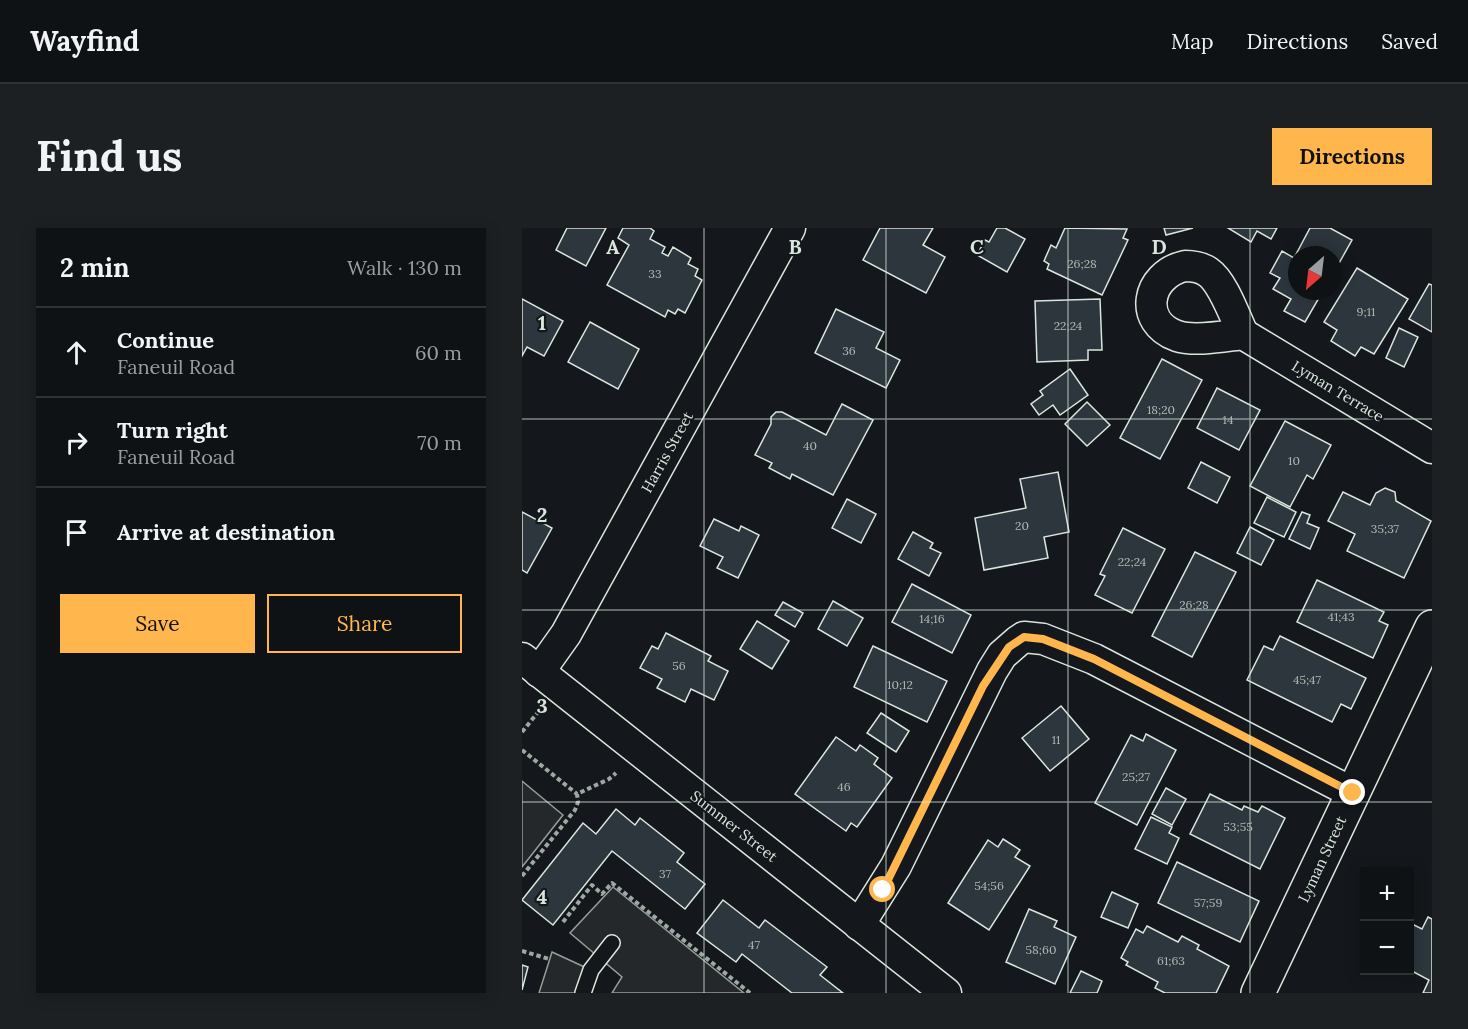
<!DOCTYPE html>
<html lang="en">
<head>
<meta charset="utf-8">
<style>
  :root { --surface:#0f1215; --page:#1d2022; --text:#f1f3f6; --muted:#9b9ea0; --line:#2f3234; --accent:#ffb74d }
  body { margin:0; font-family:Lora,serif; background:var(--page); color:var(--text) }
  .controls { position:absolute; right:18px; bottom:18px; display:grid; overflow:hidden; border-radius:0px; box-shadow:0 3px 15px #0003 }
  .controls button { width:54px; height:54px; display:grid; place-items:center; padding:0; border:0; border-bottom:2px solid var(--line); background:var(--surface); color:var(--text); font:30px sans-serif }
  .compass { position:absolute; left:766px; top:18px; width:54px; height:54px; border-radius:50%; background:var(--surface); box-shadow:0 3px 15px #0003; rotate:208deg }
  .stop { position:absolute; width:18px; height:18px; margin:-14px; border:4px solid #ffb74d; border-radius:50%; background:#fff }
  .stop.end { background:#ffb74d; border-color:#fff; box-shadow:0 2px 6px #0008 }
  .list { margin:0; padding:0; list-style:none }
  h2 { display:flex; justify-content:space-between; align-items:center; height:78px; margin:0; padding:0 24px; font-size:26px }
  h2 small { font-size:20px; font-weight:400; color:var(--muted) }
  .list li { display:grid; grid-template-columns:39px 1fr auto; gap:18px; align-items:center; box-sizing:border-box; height:90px; padding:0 24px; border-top:2px solid var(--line) }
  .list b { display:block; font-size:22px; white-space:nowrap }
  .list p { margin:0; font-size:20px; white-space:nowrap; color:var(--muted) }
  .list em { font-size:20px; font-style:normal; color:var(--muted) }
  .actions { display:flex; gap:12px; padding:18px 24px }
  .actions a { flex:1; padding:14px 0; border:2px solid var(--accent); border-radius:0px; text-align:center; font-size:21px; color:var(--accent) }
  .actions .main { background:var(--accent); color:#111 }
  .icon { flex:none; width:33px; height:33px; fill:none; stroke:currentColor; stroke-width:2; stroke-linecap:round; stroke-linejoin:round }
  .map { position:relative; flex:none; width:910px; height:765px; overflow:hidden; border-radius:0px }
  header { display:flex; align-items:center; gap:36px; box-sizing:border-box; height:84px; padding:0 30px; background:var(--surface); border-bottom:2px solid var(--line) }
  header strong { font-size:28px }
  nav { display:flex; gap:33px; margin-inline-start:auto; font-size:21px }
  .intro { display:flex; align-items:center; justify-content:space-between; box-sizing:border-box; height:144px; padding:0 36px }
  h1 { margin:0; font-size:42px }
  .button { padding:15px 27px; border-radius:0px; background:var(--accent); color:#111; font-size:21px; font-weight:700 }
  main { display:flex; gap:36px; padding:0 36px }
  aside { flex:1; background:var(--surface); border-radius:0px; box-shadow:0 3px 15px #0003 }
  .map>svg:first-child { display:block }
  .parking { fill:#24282b; stroke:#939e99; stroke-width:1.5 }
  .building { fill:#2c363c; stroke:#d8e6dc; stroke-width:1.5 }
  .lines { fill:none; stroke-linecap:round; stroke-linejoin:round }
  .service-casing { stroke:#d8e6dc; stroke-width:18 }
  .minor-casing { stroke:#d8e6dc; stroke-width:33 }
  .tertiary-casing { stroke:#d8e6dc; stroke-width:36 }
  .path { stroke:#9da8a2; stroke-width:4; stroke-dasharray:4.5 3; stroke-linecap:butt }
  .service { stroke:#14181c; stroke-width:15 }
  .minor { stroke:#14181c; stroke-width:30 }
  .tertiary { stroke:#14181c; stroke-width:33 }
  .route { stroke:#ffb74d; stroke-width:8 }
  .grid { fill:none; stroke:#d8e6dc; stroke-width:1.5; stroke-opacity:0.55 }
  .labels { text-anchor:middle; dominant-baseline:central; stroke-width:4.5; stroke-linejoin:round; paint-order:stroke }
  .number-label { font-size:12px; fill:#adbab4 }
  .street-label { font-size:15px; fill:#d8e6dc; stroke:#14181c }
  .grid-label { font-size:20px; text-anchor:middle; font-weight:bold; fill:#d8e6dc; stroke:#14181c; stroke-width:4.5; stroke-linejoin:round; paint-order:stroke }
</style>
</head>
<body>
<header>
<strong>Wayfind</strong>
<nav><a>Map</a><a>Directions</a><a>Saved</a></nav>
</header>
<div class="intro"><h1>Find us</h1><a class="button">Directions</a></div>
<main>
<aside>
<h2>2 min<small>Walk · 130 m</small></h2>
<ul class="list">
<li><svg class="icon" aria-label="ahead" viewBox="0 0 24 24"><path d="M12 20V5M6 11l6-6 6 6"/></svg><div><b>Continue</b><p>Faneuil Road</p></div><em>60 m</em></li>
<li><svg class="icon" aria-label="right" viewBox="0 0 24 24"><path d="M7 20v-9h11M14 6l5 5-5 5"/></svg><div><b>Turn right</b><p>Faneuil Road</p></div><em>70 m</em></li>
<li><svg class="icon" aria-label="arrive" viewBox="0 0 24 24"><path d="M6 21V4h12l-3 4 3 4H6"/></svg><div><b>Arrive at destination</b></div></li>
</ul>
<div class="actions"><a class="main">Save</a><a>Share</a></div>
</aside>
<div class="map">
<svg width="910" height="765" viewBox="0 0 910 765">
  <rect width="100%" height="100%" fill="#14181c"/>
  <g class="parking">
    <path d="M0,553L41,587L0,639Z"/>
    <path d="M91,659L222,765H90L100,749L48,705Z"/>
    <path d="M30,724L69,742L61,765H17Z"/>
  </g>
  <g class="building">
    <path d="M45,0H84L64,38L34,22Z"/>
    <path d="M101,0H128L132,3L128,11L143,19L140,25L146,28L151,19L169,30L166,36L176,41L173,48L180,52L163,85L156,81L153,86L146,82L143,89L85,57L107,17L96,10Z"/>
    <path d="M358,0H411L401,17L423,29L404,65L341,32Z"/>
    <path d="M475,0H483L503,11L485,44L455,27L463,12L467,14Z"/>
    <path d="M543,0L605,1L601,10L606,12L580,67L525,41L527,36L522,33L529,17L534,20Z"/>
    <path d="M642,0H671L644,7Z"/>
    <path d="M706,0H755L749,11L735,3L729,14Z"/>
    <path d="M788,0H808L830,12L811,46V27H775V63H801L783,94L762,83L769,71L751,61L758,50L748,45L760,23L772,30Z"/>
    <path d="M835,40L886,71L852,126L839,119L833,128L809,113L815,102L802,94Z"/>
    <path d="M907,56L910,57V104L887,91Z"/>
    <path d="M0,71L41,93L22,128L5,119L0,128Z"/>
    <path d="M578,71L580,122H566V132L515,134L513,73Z"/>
    <path d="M314,81L362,104L354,120L378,132L364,160L293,125Z"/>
    <path d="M68,94L117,121L96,161L46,134Z"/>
    <path d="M877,100L896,109L882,139L864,130Z"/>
    <path d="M640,131L680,152L638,231L598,210Z"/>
    <path d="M548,141L566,167L538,187L531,177L517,187L509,176L521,167L518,163Z"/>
    <path d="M695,160L738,182L717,222L675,200Z"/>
    <path d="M565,174L588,197L565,218L543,196Z"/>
    <path d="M320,176L351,192L311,267L270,246L268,251L247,240L250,235L233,227L249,196V189L254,184H260L304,207Z"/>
    <path d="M763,193L809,217L791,251L785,247L768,279L728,258Z"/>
    <path d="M679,234L708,249L695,275L666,260Z"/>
    <path d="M536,244L547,304L522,309L526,330L462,342L453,290L504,280L498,251Z"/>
    <path d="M863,260L873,264L874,273L909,293L882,350L825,323L833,306L806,293L821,264L848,277L854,265Z"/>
    <path d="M745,269L774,284L762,309L732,295Z"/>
    <path d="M325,271L354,286L339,315L310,300Z"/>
    <path d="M0,284L30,300L5,345L0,342Z"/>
    <path d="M780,284L788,287L785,295L797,300L788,321L767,311Z"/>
    <path d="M192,291L217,303L219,298L237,307L216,350L195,340L201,329L178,318Z"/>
    <path d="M728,299L752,312L739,337L715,325Z"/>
    <path d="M601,300L643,321L610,385L573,367L583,348L578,346Z"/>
    <path d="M391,304L411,315L408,320L419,325L407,348L376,331Z"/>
    <path d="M673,324L714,344L670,429L630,408Z"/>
    <path d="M795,352L862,384L857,393L866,397L851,430L775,394Z"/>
    <path d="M390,356L449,387L430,425L370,394Z"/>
    <path d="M311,373L341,390L325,418L296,401Z"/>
    <path d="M261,374L281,385L273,399L253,387Z"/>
    <path d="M235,393L267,413L250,441L218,421Z"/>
    <path d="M144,405L189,428L186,433L206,443L192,472L169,461L163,474L135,460L140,451L118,440L130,418L136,421Z"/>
    <path d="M758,408L844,450L829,481L819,476L810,494L725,452L742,418L751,422Z"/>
    <path d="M351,418L425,453L405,494L332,459Z"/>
    <path d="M539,478L567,511L528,543L500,510Z"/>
    <path d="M359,485L387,503L374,524L345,505Z"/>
    <path d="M624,506L654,522L615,597L573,575L609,507L621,513Z"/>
    <path d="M314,509L334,523L338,517L356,530L352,536L370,550L335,599L329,595L324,603L273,566Z"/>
    <path d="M644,560L664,571L650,597L630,586Z"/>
    <path d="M688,566L720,582L722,578L736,584L740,578L763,590L738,641L668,606Z"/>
    <path d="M94,581L113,597L118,590L162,625L155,634L183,656L163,681L90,623L31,697L0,672L61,595L74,606Z"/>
    <path d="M629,589L650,599L647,605L657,610L645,636L613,621Z"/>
    <path d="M481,611L498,622L493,629L508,638L467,702L426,675L466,612L476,619Z"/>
    <path d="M655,634L737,673L718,714L636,675Z"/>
    <path d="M590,664L616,676L606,700L579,689Z"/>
    <path d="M201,672L237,700L243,692L305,739L298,747L321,765H270L220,726L214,734L175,705Z"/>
    <path d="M507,681L535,693L532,699L554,709L533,756L484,734Z"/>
    <path d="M906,689L910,691V765H901L907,752L888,742V695L900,701Z"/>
    <path d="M625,698L656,714L660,708L677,717L675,721L707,738L694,765H643L633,760L636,754L604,737L606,734L599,730L614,701L621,705Z"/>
    <path d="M0,737L6,739L0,762Z"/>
    <path d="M559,743L580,753L575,765H548Z"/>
  </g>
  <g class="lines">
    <g class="service-casing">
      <path id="service" d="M61,765L69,742L90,715"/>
    </g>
    <g class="minor-casing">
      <g id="minor">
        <path d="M663,38C671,38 679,39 686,44C701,54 713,89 721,106C703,108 673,114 655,108C616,94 624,47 663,38Z"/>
        <path d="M721,106L910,220"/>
        <path d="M0,430L424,765"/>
        <path d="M17,444L44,406L268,0"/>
        <path d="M337,697L374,638L470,443L480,427L496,413L502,409L521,411L572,431L831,565"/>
      </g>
    </g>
    <g class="tertiary-casing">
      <path id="tertiary" d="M736,765L910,399"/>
    </g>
    <g class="path">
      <path d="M0,504L17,483"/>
      <path d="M0,522L55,566"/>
      <path d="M0,648L53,582L56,574L55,566L87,551L94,545"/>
      <path d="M41,694L70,657L80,666L90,655L228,765"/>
      <path d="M0,723L27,731"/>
    </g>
    <use href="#service" class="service"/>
    <use href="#minor" class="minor"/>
    <use href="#tertiary" class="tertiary"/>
  </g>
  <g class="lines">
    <path class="route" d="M361,662L461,458L487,419L502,409L521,411L572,431L831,565"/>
  </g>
  <path class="grid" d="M182,0V765M364,0V765M546,0V765M728,0V765M0,191H910M0,382H910M0,574H910"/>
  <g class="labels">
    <g class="number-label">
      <text x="560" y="35">26;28</text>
      <text x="133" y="45">33</text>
      <text x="844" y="83">9;11</text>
      <text x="546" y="97">22;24</text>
      <text x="327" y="122">36</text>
      <text x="639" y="181">18;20</text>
      <text x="706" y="191">14</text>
      <text x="288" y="217">40</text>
      <text x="772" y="232">10</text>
      <text x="500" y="297">20</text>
      <text x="863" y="300">35;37</text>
      <text x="610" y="333">22;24</text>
      <text x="672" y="376">26;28</text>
      <text x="819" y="388">41;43</text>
      <text x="410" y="390">14;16</text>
      <text x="157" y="437">56</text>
      <text x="785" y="451">45;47</text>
      <text x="378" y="456">10;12</text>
      <text x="534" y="511">11</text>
      <text x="614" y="548">25;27</text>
      <text x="322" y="558">46</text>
      <text x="716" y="598">53;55</text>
      <text x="143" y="645">37</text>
      <text x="467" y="657">54;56</text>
      <text x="686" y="674">57;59</text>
      <text x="232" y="716">47</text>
      <text x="519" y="721">58;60</text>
      <text x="649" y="732">61;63</text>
    </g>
    <g class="street-label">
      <text transform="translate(816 163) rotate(31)">Lyman Terrace</text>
      <text transform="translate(145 224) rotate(-61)">Harris Street</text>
      <text transform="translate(212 598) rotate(38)">Summer Street</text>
      <text transform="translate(800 631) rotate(-65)">Lyman Street</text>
    </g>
  </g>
  <g class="grid-label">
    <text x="91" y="26">A</text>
    <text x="273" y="26">B</text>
    <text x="455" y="26">C</text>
    <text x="637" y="26">D</text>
    <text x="20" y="102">1</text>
    <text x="20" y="294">2</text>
    <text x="20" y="485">3</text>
    <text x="20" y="676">4</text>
  </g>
</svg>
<div class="controls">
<button>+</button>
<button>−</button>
</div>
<svg class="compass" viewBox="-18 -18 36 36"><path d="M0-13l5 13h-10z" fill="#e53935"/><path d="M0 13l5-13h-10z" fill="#9b9ea0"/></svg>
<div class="stop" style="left:361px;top:662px"></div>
<div class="stop end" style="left:831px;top:565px"></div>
</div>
</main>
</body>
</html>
